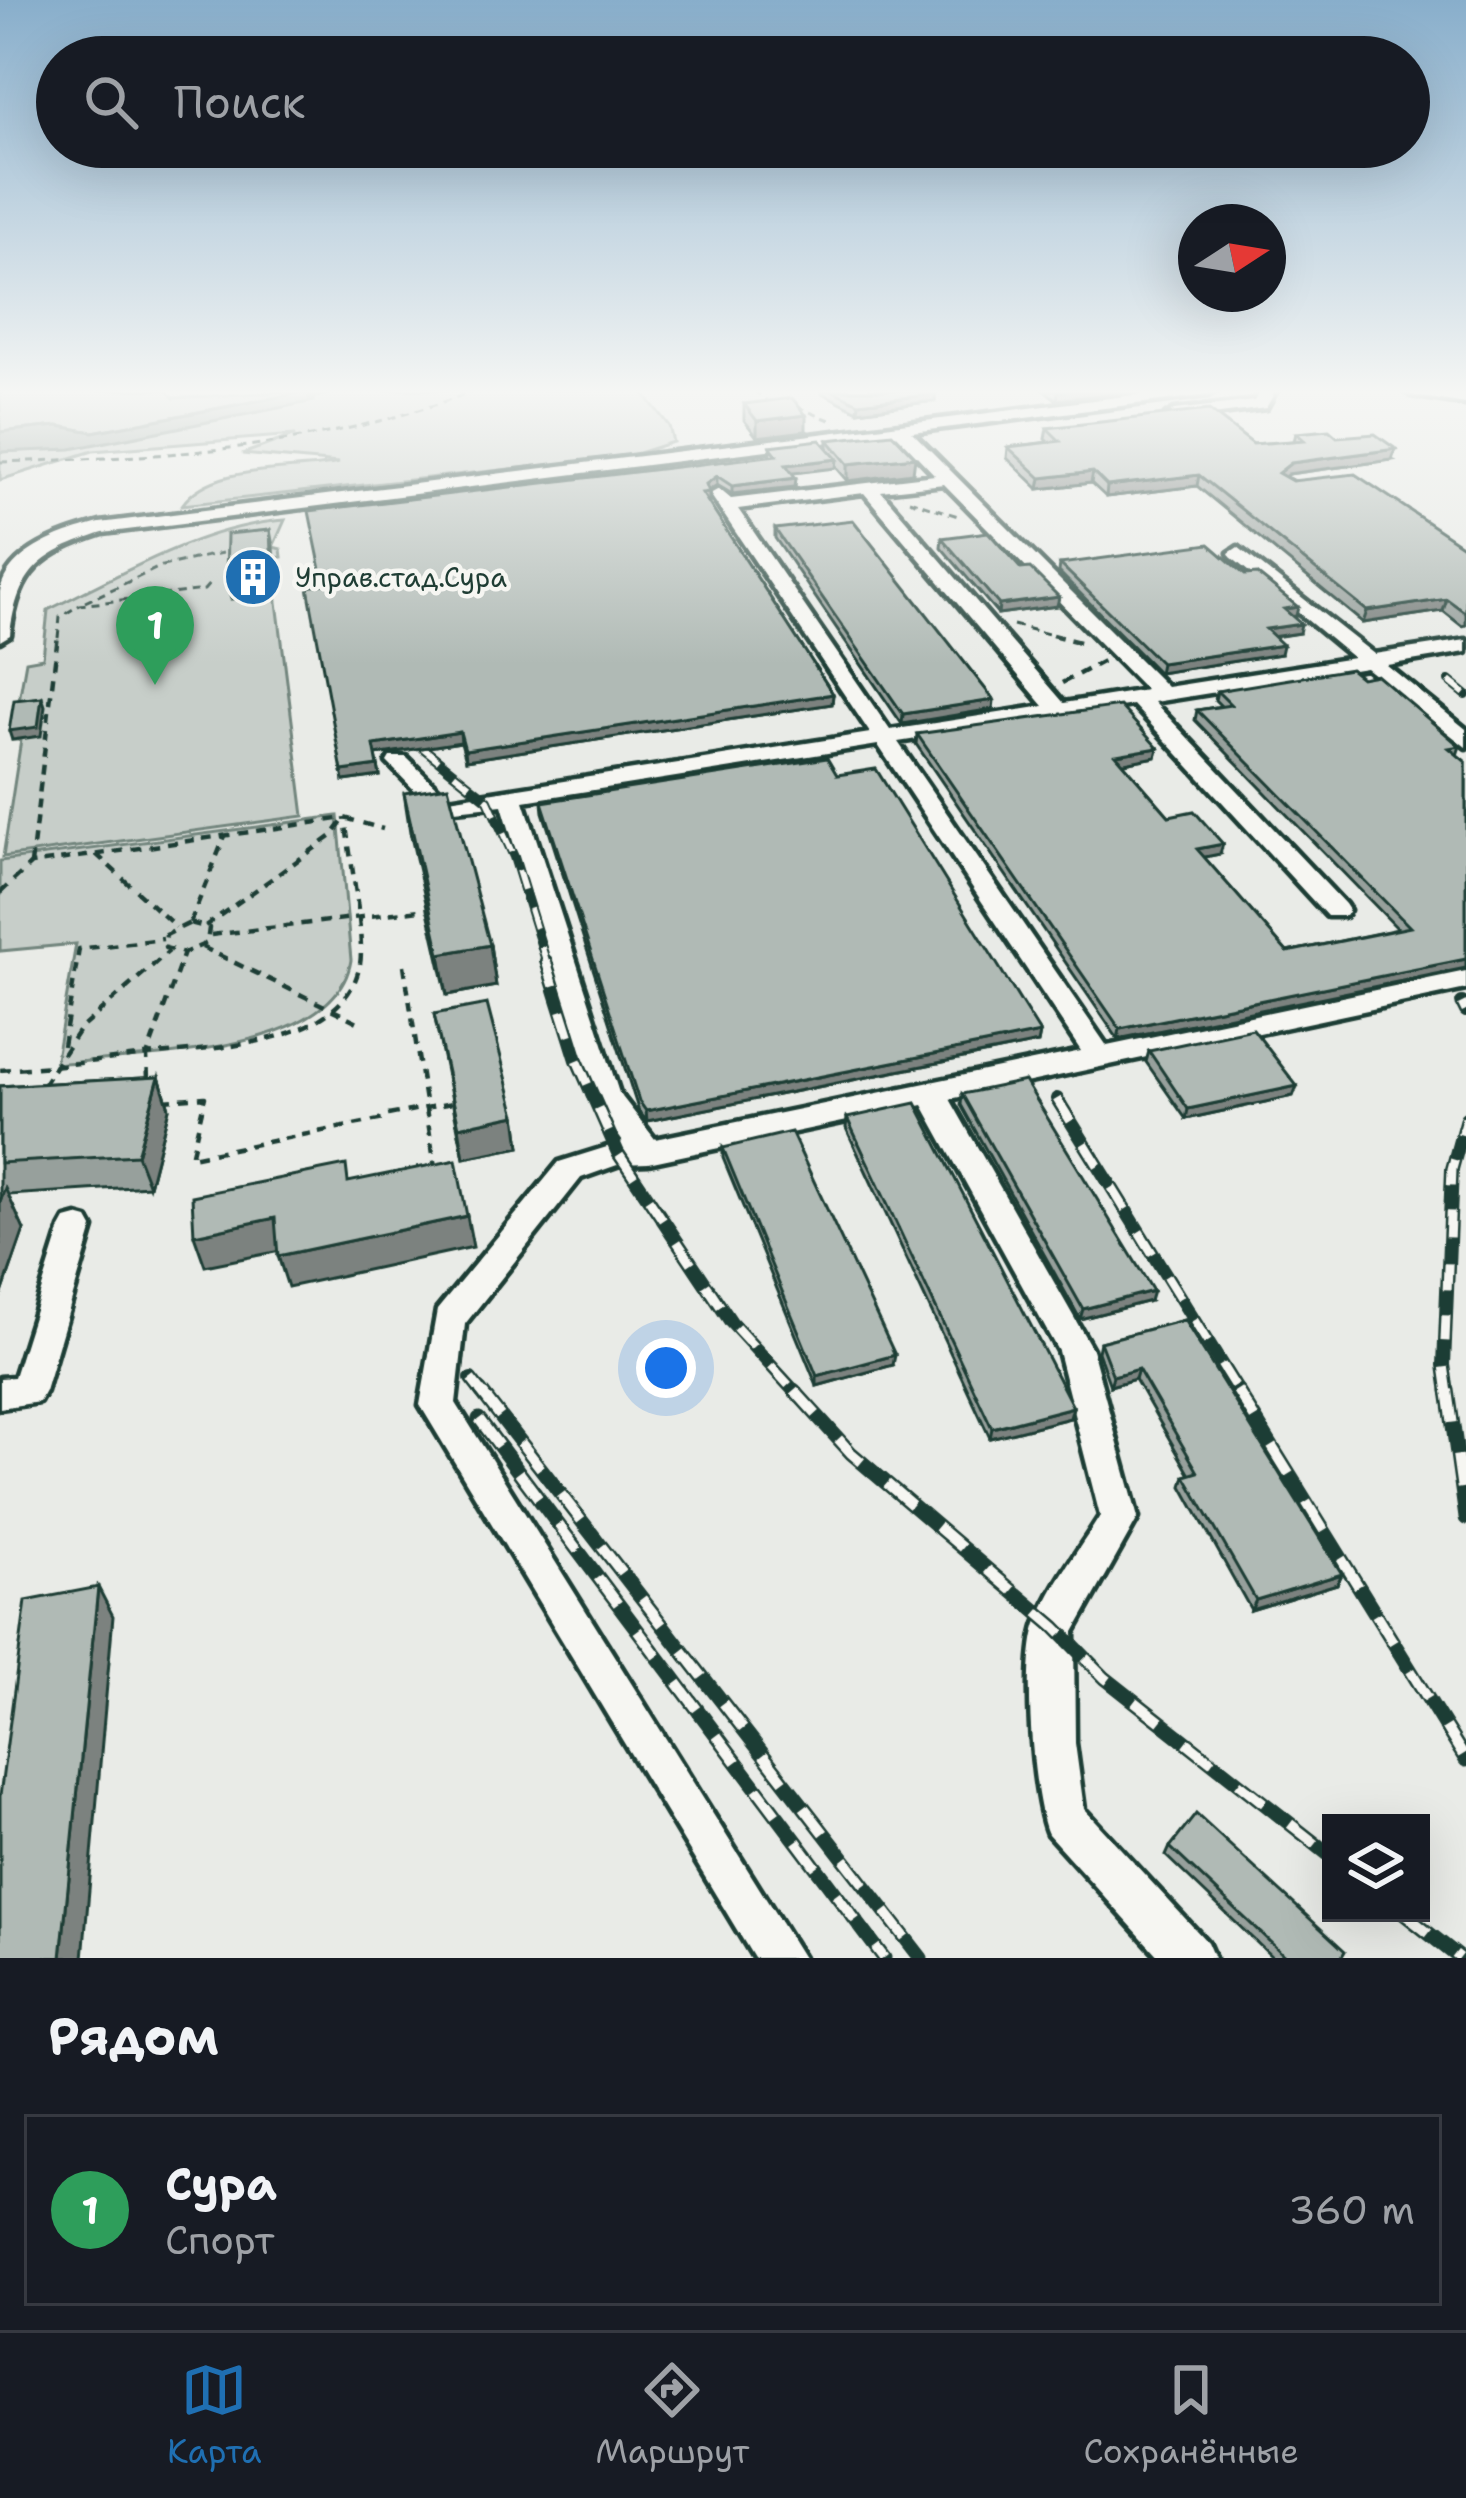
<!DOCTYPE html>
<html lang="ru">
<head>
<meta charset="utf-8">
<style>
  :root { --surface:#171b24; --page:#242831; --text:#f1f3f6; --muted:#9ea1a6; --line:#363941; --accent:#1f6fb2 }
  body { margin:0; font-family:"Shantell Sans",sans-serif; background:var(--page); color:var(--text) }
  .controls { position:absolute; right:36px; bottom:36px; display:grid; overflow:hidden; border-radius:0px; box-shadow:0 12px 48px #0002 }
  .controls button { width:108px; height:108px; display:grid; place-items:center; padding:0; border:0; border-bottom:3px solid var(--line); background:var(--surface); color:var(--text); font:60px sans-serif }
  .compass { position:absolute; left:1178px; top:204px; width:108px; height:108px; border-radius:50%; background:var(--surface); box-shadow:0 12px 48px #0002; rotate:78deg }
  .you { position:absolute; left:666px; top:1368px; width:42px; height:42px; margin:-30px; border:9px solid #fff; border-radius:50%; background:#1a73e8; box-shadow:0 0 0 18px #1a73e833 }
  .badge { display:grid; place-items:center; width:78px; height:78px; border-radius:50%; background:var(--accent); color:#fff; font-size:39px; font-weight:700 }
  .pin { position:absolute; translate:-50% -99px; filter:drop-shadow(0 3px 6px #0008) }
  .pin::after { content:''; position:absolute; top:63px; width:42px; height:36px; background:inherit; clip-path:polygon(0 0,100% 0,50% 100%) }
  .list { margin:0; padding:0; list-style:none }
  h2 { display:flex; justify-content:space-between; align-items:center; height:156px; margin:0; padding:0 48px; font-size:51px }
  h2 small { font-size:39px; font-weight:400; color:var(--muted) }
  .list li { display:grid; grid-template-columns:78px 1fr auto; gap:36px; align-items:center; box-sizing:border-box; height:192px; margin:0 24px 24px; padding:0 24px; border:3px solid var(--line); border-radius:0px }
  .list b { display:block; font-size:45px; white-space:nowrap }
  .list p { margin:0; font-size:39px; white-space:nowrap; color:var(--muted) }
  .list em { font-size:39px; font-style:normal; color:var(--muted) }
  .icon { flex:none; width:66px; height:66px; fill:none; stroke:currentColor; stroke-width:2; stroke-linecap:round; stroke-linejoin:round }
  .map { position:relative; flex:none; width:1466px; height:1958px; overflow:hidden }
  .search { position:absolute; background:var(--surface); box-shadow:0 12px 48px #0002; left:36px; right:36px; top:36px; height:132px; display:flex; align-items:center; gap:30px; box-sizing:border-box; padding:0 42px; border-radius:66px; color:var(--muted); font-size:45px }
  .sheet { height:372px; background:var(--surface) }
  nav { display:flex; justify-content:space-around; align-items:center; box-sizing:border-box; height:168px; border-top:3px solid var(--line); background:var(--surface); font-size:33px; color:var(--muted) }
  nav a { display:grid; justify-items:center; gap:6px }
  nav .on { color:var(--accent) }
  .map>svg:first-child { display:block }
  .green { fill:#c7cec9; stroke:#73867e; stroke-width:3 }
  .water { fill:#99a6a0; stroke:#687c75; stroke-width:3 }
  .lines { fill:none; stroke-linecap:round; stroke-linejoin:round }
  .stream { stroke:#687c75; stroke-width:4.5 }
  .minor-casing { stroke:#1f3d34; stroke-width:9 }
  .path-far1 { stroke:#1f3d34; stroke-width:3; stroke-dasharray:8 6; stroke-linecap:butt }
  .path { stroke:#1f3d34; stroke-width:4.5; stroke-dasharray:10 8; stroke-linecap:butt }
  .minor { fill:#f6f6f2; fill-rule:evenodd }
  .rail-far2-casing { stroke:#1f3d34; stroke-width:10 }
  .rail-far1-casing { stroke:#1f3d34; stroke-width:14 }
  .rail-casing { stroke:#1f3d34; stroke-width:15 }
  .rail-far2 { stroke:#f6f6f2; stroke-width:6; stroke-dasharray:20; stroke-linecap:butt }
  .rail-far1 { stroke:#f6f6f2; stroke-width:9; stroke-dasharray:26; stroke-linecap:butt }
  .rail { stroke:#f6f6f2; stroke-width:10; stroke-dasharray:33; stroke-linecap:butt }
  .wall { fill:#97a09c; stroke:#1f3d34; stroke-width:3 }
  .shaded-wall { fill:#7b827f; stroke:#1f3d34; stroke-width:3 }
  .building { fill:#b0bab5; stroke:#1f3d34; stroke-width:3 }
  .labels { text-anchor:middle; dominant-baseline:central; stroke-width:9; stroke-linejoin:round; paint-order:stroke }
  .far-poi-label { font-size:27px; fill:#1f3d34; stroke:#f6f6f2; text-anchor:start }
</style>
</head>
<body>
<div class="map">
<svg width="1466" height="1958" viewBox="0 0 1466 1958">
  <rect width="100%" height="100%" fill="#e9ebe7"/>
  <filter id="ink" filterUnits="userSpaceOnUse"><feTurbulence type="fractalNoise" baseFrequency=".00833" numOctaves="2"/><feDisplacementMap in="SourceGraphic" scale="24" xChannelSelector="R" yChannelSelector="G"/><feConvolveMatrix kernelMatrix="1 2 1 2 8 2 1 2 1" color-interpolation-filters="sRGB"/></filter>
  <g filter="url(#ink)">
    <g class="green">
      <path d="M0,390H166L174,398L314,390L93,432L58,426L0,432Z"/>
      <path d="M316,390H641L669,426L673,442L629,456L182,505C212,462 293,473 339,463L242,454L295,435L93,451L0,480V452L71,448L313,401Z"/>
      <path d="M285,520L273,547L281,549L282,557L274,558L276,594L304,816L3,857L21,740H12L26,661L43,658L48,610C122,574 201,526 285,520Z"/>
      <path d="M338,816L351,960C336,1057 132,1055 55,1064L76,944L0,951V861Z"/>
    </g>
    <path class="water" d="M316,390L314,401L71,449L0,452V432L58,426L93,432Z"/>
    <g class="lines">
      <path class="stream" d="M309,398L342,390"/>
      <g class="minor-casing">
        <g id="minor">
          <path d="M1174,390H1216L1208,395L912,432L1167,687L1353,658L1231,557L1229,553L1238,547L1374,654L1466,640V652L1387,665L1466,729V747L1366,668L1154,702L1345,904L1349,910L1345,916H1327L1133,705L898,742L1107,1046L1466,971V989L950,1099L1092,1349L1138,1518L1074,1632L1075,1743L1084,1809L1207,1942L1214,1958H1160L1048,1834C1032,1796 1022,1659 1038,1621C1052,1584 1079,1550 1100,1516L1058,1351L923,1105L648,1163L620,1164L581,1178L465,1324L456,1403L803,1958H754L420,1405L437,1310L559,1162L623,1142L590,1096L502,805L436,812L387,762L390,757H406L449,799L870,733L710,494L719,489L731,499L935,475L896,434L103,533C42,553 18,569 10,635L0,641C0,626 0,607 0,592C8,550 65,532 100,523ZM944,484L1146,690L1064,703L881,491ZM864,493L1044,706L890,730L738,509ZM878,745L1081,1051L655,1139L619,1093L524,801Z"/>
          <path d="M1261,390H1276L1266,408L1174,420L1166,415L1174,410L1254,401Z"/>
          <path d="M1403,390L1466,394V404L1411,395Z"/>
          <path d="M77,1216L88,1219L93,1228L45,1391L39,1402L0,1408V1378L14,1377L61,1228L66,1219Z"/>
        </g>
      </g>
      <g class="path-far1">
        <path d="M754,390L768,402"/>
        <path d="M797,407L830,420"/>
        <path d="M0,462C164,457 322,450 476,390"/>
        <path d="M909,500L961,517"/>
        <path d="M85,602L162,566L222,553"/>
        <path d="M1013,625L1064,638"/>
        <path d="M58,638L60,617L80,605L204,590L210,583"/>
      </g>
      <g class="path">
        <path d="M1052,635L1083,643"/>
        <path d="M1062,683L1105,660"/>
        <path d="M96,854L176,927"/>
        <path d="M31,864L58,635"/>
        <path d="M0,893L31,864L345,818L383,829"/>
        <path d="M190,923L209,928L207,943L184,953L165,948L166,935Z"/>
        <path d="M190,923L225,836"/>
        <path d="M205,926L332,836L345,818"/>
        <path d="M211,935L428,909"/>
        <path d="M202,947L364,1025"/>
        <path d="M404,965L435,1167"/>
        <path d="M63,1046L79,949L163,939"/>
        <path d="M0,1070C49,1067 98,1061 146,1055C211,1048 345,1047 360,964C365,937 349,851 345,818"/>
        <path d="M148,1079L147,1056L184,953"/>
        <path d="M43,1085L79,1030L169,951"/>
        <path d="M163,1100L205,1097L191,1157L389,1118"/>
        <path d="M388,1115L452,1103"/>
      </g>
      <use href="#minor" class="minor"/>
      <g class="rail-far2-casing">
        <g id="rail-far2">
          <path d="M1449,681L1466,695"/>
          <path d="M423,748L488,800L514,857L547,964"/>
        </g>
      </g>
      <g class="rail-far1-casing">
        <g id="rail-far1">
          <path d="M546,961L577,1060L618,1153L731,1322L796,1393"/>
          <path d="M1462,1003L1466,1011"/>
          <path d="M1057,1099L1239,1393"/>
          <path d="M471,1379L482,1393"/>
          <path d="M1448,1393L1444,1365L1452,1169L1466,1118"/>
        </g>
      </g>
      <g class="rail-casing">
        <g id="rail">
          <path d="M480,1390L921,1958"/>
          <path d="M794,1390L851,1453L1055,1627L1105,1678L1331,1856"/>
          <path d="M1237,1390L1466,1760"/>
          <path d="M1448,1390L1466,1518"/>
          <path d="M479,1419L884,1958"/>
          <path d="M1403,1913L1460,1958"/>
        </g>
      </g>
      <use href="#rail-far2" class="rail-far2"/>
      <use href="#rail-far1" class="rail-far1"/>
      <use href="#rail" class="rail"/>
    </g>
    <g class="wall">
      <path d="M823,390H931L935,394V401L858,411L822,393Z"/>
      <path d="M1044,390H1140L1057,400Z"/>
      <path d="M744,404L806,431L757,437L744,420Z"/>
      <path d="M1047,428L1253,444L1294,441L1296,433L1337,437L1392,460L1288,474L1285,477L1466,548V625L1462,626L1443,611L1363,623L1197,486L1106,497L1091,483L1039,489L1007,458L1008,447L1048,442L1045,439Z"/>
      <path d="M828,440L913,473L848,481L836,467L792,473L795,487L732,494L717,485L709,491V501H707L833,694L832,704L466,760L461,742L376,755L380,776L344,781L324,584L771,456L770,446L828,449Z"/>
      <path d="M775,529L993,709L902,724L775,538Z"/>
      <path d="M942,538L1057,606L998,614L941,547Z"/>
      <path d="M1060,564L1245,575L1296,616L1293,617L1299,633L1274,637L1281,654L1159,673L1059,572Z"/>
      <path d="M1361,678L1460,746L1457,755L1466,762V968L1118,1039L916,744L917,734L1158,748L1156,757L1123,763L1169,816L1220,854L1204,857L1287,952L1398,929L1195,720L1197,710L1221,706L1215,700L1217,691Z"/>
      <path d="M837,775L1040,1033L1038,1043L647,1121L639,1112L543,812L542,802Z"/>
      <path d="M404,793L490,945L496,986L447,995L410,832Z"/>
      <path d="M434,1014L516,1115L520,1147L464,1158Z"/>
      <path d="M1149,1051L1297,1086L1293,1096L1186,1119L1146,1062Z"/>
      <path d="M159,1077L169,1108L149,1186L8,1195L24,1230L0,1299V1086Z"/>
      <path d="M962,1094L1150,1301L1080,1319L961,1105Z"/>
      <path d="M847,1118L1073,1407L1070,1418L990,1438L846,1128Z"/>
      <path d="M723,1148L893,1365L817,1386L723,1158Z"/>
      <path d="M1184,1320L1342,1574L1337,1584L1251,1610L1182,1486L1185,1476L1190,1475L1135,1379L1110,1386L1098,1352L1100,1342Z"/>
      <path d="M1170,1847L1341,1958H1273L1166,1856Z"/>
    </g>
    <g class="shaded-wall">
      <path d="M1079,390H1140L1057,400L1058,392Z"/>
      <path d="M935,394V401L858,411L859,403Z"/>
      <path d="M806,415V431L757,437V421Z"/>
      <path d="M1396,449L1392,460L1288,474L1276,485L1278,473L1291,463Z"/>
      <path d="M915,457L913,473L848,481V464Z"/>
      <path d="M837,459L836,468L785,474L786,465Z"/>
      <path d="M1093,472L1091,483L1039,489L1041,478Z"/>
      <path d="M1199,475L1197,486L1106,497L1107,486Z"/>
      <path d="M717,476V485L707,492H709V501H702V493L706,484Z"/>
      <path d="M796,478L795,487L732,494V486Z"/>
      <path d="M270,530L273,547L276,594L231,599L226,581Z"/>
      <path d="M1059,597L1057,606L998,614L999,605Z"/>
      <path d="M1447,599L1443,611L1363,623L1367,611Z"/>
      <path d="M1298,607L1296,616L1282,618L1284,609Z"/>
      <path d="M1301,624L1299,633L1264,638L1266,629Z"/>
      <path d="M1283,645L1281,654L1159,673L1161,663Z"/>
      <path d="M833,694L832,704L466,760L465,750Z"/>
      <path d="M42,697L45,706L41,736L12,740L9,731Z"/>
      <path d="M994,700L993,709L902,724L903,714Z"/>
      <path d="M460,732L461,742L375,755L374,745Z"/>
      <path d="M1158,748L1156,757L1114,765L1116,755Z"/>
      <path d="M378,766L380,776L344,781L342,771Z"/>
      <path d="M1223,844L1220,854L1195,859L1197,849Z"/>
      <path d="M490,945L496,986L447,995L440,954Z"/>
      <path d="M1466,959V968L1118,1039L1120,1029Z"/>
      <path d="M1040,1033L1038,1043L647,1121L646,1111Z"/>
      <path d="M159,1077L169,1108L149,1186L137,1155Z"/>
      <path d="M1297,1086L1293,1096L1186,1119L1188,1109Z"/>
      <path d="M516,1115L520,1147L464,1158L459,1127Z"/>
      <path d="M5,1188L24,1230L0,1299V1202Z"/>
      <path d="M467,1216L473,1247L288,1287L278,1256Z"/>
      <path d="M275,1218L285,1250L205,1266L194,1235Z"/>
      <path d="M1153,1291L1150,1301L1080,1319L1083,1309Z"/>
      <path d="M895,1355L893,1365L817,1386V1376Z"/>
      <path d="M1138,1369L1135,1379L1110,1386L1113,1376Z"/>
      <path d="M1073,1407L1070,1418L990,1438L992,1428Z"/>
      <path d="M1342,1574L1337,1584L1251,1610L1256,1600Z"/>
      <path d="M98,1587L113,1616L83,1958H61Z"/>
    </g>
    <g class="building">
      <path d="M831,390H931L935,394L859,403Z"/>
      <path d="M792,398L806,415L757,421L744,404Z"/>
      <path d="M1209,410L1253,444L1304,440L1296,433L1329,430L1337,437L1375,434L1396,449L1291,463L1278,473L1292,481L1355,474L1466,548V613L1447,599L1367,611L1199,475L1107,486L1093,472L1041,478L1008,447L1060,441L1047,428Z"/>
      <path d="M892,433L915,457L848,464L828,440Z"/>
      <path d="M820,440L837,459L786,465L796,478L732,486L717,476L706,484L709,492L702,493L833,694L465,750L460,732L374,745L378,766L342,771L308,587L324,584L309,511L777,455L770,446Z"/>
      <path d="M853,520L994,700L903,714L775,529Z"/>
      <path d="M270,530L272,576L226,581L227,534Z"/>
      <path d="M988,532L1021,569L1030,568L1059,597L999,605L942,538Z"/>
      <path d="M1209,544L1245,575L1257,574L1298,607L1284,609L1301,624L1266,629L1283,645L1161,663L1060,564Z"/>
      <path d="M1350,669L1361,678L1377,675L1460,746L1449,748L1466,762V959L1120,1029L917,734L1120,706L1158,748L1116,755L1169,816L1194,811L1223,844L1197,849L1287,952L1410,927L1197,710L1231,705L1217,691Z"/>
      <path d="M42,697L38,727L9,731L14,700Z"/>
      <path d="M827,758L837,775L876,769L1040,1033L646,1111L639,1101L542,802Z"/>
      <path d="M448,786L490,945L440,954L404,793Z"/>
      <path d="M487,1004L516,1115L459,1127L434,1014Z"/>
      <path d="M1253,1029L1297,1086L1188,1109L1149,1051Z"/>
      <path d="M159,1077L137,1155L0,1163V1086Z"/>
      <path d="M1025,1081L1153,1291L1083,1309L962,1094Z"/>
      <path d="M916,1103L1073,1407L992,1428L847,1118Z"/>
      <path d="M791,1132L895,1355L817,1376L723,1148Z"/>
      <path d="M456,1160L467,1216L278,1256L275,1218L194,1235L192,1196L346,1165L348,1182Z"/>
      <path d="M1184,1320L1342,1574L1256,1600L1185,1476L1198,1472L1138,1369L1113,1376L1100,1342Z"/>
      <path d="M98,1587L61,1958H0V1796L26,1601Z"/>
      <path d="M1196,1814L1345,1951L1341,1958H1287L1170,1847Z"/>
    </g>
  </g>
  <linearGradient id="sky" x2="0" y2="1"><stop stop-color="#88aecb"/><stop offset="0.59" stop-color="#f5f6f4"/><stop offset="1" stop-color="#f5f6f4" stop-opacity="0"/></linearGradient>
  <rect width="1466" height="664" fill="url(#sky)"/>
  <defs>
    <g id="building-disc" transform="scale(3)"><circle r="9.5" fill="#1f6fb2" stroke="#f6f6f2"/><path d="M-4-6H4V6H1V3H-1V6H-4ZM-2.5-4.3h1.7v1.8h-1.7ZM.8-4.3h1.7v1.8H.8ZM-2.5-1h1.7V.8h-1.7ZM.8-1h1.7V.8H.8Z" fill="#fff"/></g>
  </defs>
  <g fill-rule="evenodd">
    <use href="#building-disc" x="253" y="577"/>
  </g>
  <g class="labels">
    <g class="far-poi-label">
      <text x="295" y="577">Управ.стад.Сура</text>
    </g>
  </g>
</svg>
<div class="controls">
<button><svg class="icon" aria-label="layers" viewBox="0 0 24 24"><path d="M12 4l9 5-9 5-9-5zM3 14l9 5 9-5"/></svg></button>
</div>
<svg class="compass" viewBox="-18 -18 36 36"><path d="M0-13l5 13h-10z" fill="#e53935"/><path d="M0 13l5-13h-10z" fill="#9ea1a6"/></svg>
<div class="you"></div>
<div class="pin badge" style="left:155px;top:685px;background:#2e9e5b">1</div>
<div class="search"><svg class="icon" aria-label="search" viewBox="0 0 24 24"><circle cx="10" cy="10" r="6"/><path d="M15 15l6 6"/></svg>Поиск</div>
</div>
<section class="sheet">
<h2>Рядом<small></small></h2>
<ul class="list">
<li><span class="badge" style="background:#2e9e5b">1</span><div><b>Сура</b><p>Спорт</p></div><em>360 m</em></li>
</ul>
</section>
<nav>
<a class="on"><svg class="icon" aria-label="map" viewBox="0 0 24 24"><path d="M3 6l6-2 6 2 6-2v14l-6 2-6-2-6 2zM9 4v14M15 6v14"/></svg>Карта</a>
<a><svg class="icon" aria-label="directions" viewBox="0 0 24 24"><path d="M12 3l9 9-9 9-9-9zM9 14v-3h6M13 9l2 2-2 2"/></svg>Маршрут</a>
<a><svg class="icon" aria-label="saved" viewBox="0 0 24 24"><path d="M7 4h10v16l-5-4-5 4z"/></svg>Сохранённые</a>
</nav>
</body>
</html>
